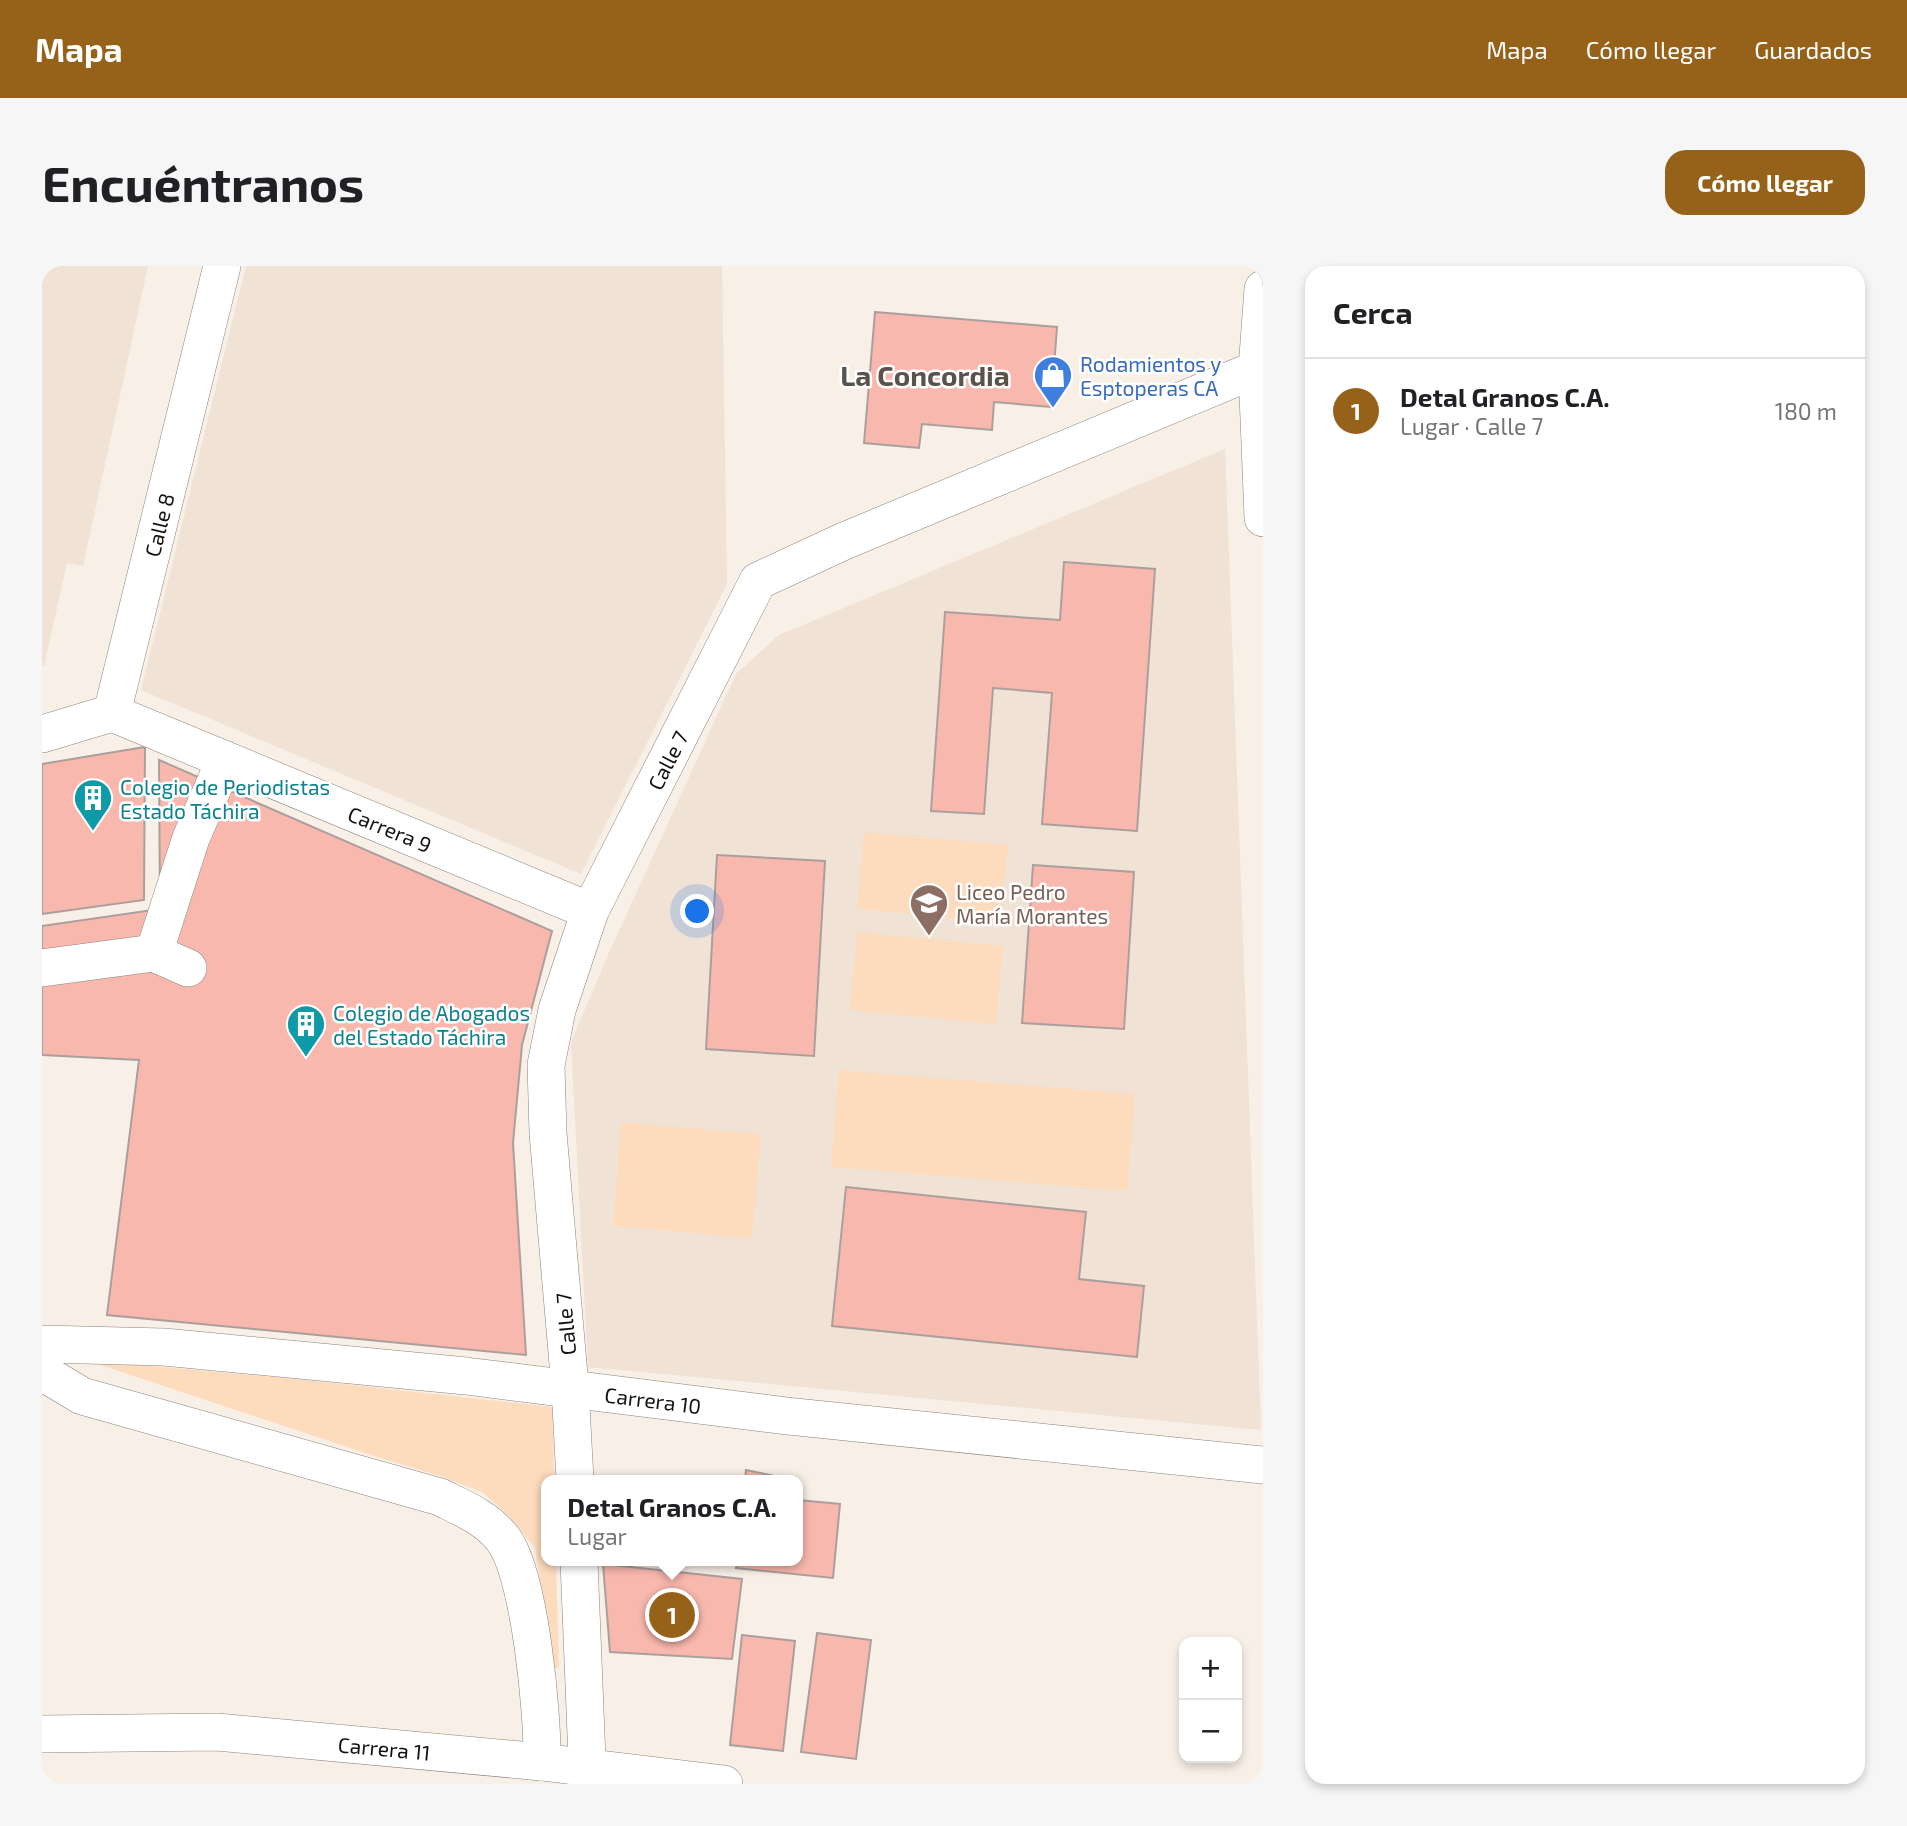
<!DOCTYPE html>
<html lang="es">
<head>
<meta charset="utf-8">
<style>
  :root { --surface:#fff; --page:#f6f6f6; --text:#202124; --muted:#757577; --line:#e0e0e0; --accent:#966118 }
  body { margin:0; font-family:"Exo 2",sans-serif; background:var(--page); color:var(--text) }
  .controls { position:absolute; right:21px; bottom:21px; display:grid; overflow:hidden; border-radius:14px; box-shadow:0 4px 10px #0003 }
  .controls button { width:63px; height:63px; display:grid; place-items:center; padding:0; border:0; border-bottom:2px solid var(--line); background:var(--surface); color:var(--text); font:35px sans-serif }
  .you { position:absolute; left:656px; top:646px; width:24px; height:24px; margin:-18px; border:5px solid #fff; border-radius:50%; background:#1a73e8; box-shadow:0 0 0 10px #1a73e833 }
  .badge { display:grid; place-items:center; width:46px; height:46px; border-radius:50%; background:var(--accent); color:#fff; font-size:23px; font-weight:700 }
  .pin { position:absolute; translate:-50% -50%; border:4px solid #fff; box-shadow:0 2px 7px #0006 }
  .popup { position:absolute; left:499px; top:1209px; width:262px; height:91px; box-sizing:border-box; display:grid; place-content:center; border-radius:14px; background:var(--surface); filter:drop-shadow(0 2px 5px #0005); font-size:23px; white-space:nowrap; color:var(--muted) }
  .popup b { font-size:26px; color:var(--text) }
  .popup::after { content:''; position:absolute; left:50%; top:100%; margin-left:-14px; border:14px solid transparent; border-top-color:var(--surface) }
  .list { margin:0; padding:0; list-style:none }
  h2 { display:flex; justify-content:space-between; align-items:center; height:91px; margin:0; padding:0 28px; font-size:30px }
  h2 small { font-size:23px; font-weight:400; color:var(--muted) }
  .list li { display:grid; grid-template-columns:46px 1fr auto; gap:21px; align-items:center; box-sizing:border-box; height:105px; padding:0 28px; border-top:2px solid var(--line) }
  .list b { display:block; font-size:26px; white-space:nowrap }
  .list p { margin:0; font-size:23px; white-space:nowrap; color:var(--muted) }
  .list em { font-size:23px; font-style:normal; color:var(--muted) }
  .map { position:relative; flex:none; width:1221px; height:1518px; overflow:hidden; border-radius:21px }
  header { display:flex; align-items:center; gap:42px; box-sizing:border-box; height:98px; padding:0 35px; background:var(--accent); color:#fff }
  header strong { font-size:33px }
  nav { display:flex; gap:38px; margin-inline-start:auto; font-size:24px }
  .intro { display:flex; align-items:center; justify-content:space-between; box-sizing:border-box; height:168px; padding:0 42px }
  h1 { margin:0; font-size:49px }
  .button { padding:18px 32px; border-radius:21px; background:var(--accent); color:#fff; font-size:24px; font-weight:700 }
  main { display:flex; gap:42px; padding:0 42px }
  aside { flex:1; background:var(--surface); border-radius:21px; box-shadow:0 4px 10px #0003 }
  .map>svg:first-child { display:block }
  .built { fill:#f0e2d4 }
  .green { fill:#fddcbe }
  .building { fill:#f9b8ae; stroke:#ab9f9d; stroke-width:2 }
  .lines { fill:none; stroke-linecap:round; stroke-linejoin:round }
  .minor-casing { stroke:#8c847d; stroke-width:38 }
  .minor { stroke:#fff; stroke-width:37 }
  .labels { text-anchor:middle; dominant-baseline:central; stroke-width:5; stroke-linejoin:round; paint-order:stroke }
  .shop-label { font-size:21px; fill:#366cbe; stroke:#fff; text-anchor:start }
  .street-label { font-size:21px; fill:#14110e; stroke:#fff }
  .culture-label { font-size:21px; fill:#0d838f; stroke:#fff; text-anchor:start }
  .education-label { font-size:21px; fill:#785e54; stroke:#fff; text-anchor:start }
  .district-label { font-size:28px; font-weight:bold; fill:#5a534c; stroke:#fff }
</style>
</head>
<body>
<header>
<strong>Mapa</strong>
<nav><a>Mapa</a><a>Cómo llegar</a><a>Guardados</a></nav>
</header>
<div class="intro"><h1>Encuéntranos</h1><a class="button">Cómo llegar</a></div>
<main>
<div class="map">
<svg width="1221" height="1518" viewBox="0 0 1221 1518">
  <rect width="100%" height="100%" fill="#f8efe7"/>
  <g class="built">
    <path d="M0,0H106L41,300L25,297L2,400L0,399Z"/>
    <path d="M204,0H680L685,318L539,608L99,424Z"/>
    <path d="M1183,183L1219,1164L546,1101L529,776L566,689L694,408L737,369Z"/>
  </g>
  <g class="green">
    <path d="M822,566L966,579L958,656L815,643Z"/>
    <path d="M815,666L961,680L954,758L808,744Z"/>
    <path d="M797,804L1093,828L1085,925L789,901Z"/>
    <path d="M579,856L719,868L710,972L571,960Z"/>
    <path d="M44,1094L265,1114L511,1141L512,1214H504V1295H514L517,1402H510L493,1282L467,1250L440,1226L398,1210L335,1191Z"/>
  </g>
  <g class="building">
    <path d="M833,46L1015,61L1009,141L952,136L950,164L880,158L877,182L822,177Z"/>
    <path d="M1022,296L1113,303L1095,565L1000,558L1010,427L951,422L942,548L889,545L903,346L1018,354Z"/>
    <path d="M103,481L102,634L0,648V498Z"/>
    <path d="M117,494L510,665L480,779L471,877L484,1089L65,1049L97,794L0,789V660L118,643Z"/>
    <path d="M675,589L783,595L772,790L664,783Z"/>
    <path d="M991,599L1092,606L1082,763L980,757Z"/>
    <path d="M804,921L1044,946L1037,1013L1102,1020L1095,1091L790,1060Z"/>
    <path d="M704,1204L737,1211V1214H703Z"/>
    <path d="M756,1234L798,1238L791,1312L694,1302L695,1295H756Z"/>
    <path d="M561,1298L700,1313L690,1393L568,1386Z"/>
    <path d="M775,1367L829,1374L814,1493L759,1486Z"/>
    <path d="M700,1369L753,1375L741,1485L688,1479Z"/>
  </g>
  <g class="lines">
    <g class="minor-casing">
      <g id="minor">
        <path d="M1221,23L1215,103L1221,252"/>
        <path id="s1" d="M70,447L548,645"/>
        <path id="s2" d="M70,447L180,0"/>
        <path d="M0,468L70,447"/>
        <path d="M112,687L149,572L183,494"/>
        <path d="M0,702L112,687L146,702"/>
        <path id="s3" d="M0,1078L122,1081L424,1110L745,1150L1221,1199"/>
        <path d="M0,1106L40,1130L398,1231C420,1242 445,1252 461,1273C488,1308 501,1449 500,1496"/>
        <path id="s4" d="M533,1214L528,1121L506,867L504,799L515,744L548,645L716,315L800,276L1215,103"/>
        <path d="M537,1295L546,1518"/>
        <path id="s5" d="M0,1468L175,1466L500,1496L682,1518"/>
      </g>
    </g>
    <use href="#minor" class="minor"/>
  </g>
  <defs>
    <g id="shop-pin" transform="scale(2.0125)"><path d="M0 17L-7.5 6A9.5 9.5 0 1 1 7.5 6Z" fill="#3f7fe0" stroke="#fff"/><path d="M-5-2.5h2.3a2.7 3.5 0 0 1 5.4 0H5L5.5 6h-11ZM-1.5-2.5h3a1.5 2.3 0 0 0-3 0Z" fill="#fff"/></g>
    <g id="building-pin" transform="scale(2.0125)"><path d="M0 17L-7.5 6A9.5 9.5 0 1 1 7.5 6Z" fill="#0f9aa8" stroke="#fff"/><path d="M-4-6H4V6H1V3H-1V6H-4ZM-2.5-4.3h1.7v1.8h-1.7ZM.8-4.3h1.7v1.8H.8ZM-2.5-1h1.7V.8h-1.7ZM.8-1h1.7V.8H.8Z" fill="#fff"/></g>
    <g id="university-pin" transform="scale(2.0125)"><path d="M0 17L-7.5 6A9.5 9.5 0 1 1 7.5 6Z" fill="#8d6e63" stroke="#fff"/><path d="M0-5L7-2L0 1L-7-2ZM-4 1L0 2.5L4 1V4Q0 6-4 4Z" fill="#fff"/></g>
  </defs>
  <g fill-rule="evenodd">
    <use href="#shop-pin" x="1011" y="109"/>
    <use href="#building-pin" x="51" y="532"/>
    <use href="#university-pin" x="887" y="637"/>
    <use href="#building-pin" x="264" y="758"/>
  </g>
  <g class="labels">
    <g class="shop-label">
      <text x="1038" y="97">Rodamientos y<tspan x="1038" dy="24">Esptoperas CA</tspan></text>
    </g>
    <g class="street-label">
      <text stroke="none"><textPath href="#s2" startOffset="194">Calle 8</textPath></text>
      <text stroke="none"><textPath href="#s4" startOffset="746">Calle 7</textPath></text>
      <text stroke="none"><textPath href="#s1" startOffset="301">Carrera 9</textPath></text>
      <text transform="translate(523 1058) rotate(-95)">Calle 7</text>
      <text stroke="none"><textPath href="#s3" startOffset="614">Carrera 10</textPath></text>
      <text stroke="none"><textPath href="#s5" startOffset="343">Carrera 11</textPath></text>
    </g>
    <g class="culture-label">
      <text x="78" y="520">Colegio de Periodistas<tspan x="78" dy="24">Estado Táchira</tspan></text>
      <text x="291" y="746">Colegio de Abogados<tspan x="291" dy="24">del Estado Táchira</tspan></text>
    </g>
    <g class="education-label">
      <text x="914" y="625">Liceo Pedro<tspan x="914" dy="24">María Morantes</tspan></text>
    </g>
    <g class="district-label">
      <text x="883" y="109">La Concordia</text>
    </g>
  </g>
</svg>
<div class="controls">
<button>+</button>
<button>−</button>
</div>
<div class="you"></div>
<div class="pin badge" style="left:630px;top:1349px">1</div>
<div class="popup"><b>Detal Granos C.A.</b>Lugar</div>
</div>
<aside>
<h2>Cerca<small></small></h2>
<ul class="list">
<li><span class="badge">1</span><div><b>Detal Granos C.A.</b><p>Lugar · Calle 7</p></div><em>180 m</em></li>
</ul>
</aside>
</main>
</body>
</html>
